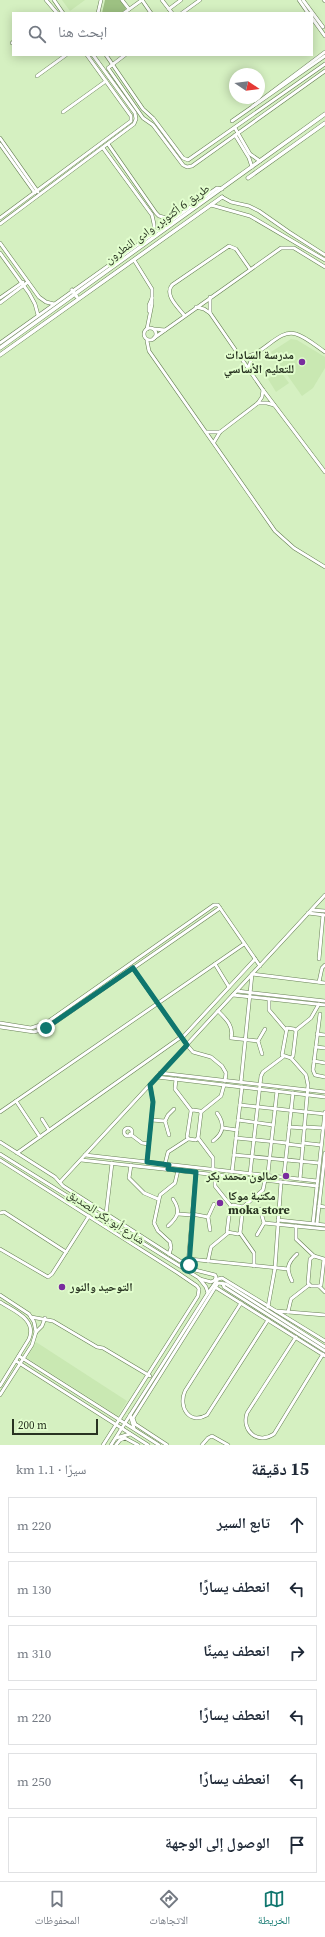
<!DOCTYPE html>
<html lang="ar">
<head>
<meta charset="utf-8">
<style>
  :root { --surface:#fff; --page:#f6f6f7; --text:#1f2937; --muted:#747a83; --line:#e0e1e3; --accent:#0f766e }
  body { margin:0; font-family:"Source Serif 4","Noto Naskh Arabic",serif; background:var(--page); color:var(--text); direction:rtl }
  .compass { position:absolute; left:229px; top:68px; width:36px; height:36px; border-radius:50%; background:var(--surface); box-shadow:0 2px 10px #0003; rotate:103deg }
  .scale { position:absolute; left:12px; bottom:10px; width:86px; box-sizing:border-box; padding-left:4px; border:2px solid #283321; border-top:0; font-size:11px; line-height:14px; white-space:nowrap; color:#283321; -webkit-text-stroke:3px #e2fece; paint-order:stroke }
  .stop { position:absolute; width:12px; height:12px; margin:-9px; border:3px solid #0f766e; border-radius:50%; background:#fff }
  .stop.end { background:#0f766e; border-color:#fff; box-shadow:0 1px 4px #0008 }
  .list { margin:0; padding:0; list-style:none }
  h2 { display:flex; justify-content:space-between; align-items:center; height:52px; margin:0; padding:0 16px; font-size:17px }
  h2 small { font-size:13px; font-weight:400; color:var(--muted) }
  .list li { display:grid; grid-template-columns:26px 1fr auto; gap:12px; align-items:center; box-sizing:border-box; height:56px; margin:0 8px 8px; padding:0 8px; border:1px solid var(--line); border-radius:0px }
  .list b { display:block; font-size:15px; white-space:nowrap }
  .list em { font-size:13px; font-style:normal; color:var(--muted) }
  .icon { flex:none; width:22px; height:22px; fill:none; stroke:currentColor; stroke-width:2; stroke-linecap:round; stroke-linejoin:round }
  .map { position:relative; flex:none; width:325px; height:1445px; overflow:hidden; direction:ltr }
  .search { position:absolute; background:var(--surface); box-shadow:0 2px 10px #0003; left:12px; right:12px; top:12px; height:44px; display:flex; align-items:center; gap:10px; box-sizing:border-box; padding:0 14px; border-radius:0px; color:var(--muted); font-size:15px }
  .sheet { height:436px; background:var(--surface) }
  nav { display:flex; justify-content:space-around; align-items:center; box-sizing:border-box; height:56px; border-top:1px solid var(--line); background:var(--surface); font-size:11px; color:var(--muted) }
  nav a { display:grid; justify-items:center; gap:2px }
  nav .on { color:var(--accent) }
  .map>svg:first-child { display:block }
  .built { fill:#c9e8b2 }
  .green { fill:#9dc182 }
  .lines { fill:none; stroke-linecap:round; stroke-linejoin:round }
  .minor-casing { stroke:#677f55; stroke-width:4 }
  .tertiary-casing { stroke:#677f55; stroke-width:4.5 }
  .minor { stroke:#fff; stroke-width:3 }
  .tertiary { stroke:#fff; stroke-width:3.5 }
  .route { stroke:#0f766e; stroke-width:5 }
  .poi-dot { fill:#792c9e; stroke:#e2fece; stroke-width:1.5 }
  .labels { text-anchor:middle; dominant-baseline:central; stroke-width:4; stroke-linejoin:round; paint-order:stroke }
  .street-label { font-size:12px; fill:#283321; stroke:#e2fece }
  .poi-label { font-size:12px; font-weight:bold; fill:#283321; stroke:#e2fece; text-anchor:end }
</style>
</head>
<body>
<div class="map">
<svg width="325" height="1445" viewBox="0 0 325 1445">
  <rect width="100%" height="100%" fill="#d5f0c1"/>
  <g class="built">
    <path d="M62,0H85L70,11Z"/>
    <path d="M291,339L297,340L325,357V368L313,388L302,396L271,352Z"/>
    <path d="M280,371L289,383L276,392L268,379Z"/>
    <path d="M36,1342L127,1401L118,1416L27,1358Z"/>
  </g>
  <path class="green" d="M105,0H121L126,9L121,13H102Z"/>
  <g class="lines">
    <g class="minor-casing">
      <g id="minor">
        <path d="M46,0L57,13"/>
        <path d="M54,0L63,13"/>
        <path d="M122,0L129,9"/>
        <path d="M142,0L151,13"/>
        <path d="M162,0L172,13"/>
        <path d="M299,0L308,13"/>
        <path d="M303,0L323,27"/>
        <path d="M324,0L325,1"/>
        <path d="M169,9L181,0"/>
        <path d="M98,13L101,0"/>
        <path d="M124,13L142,0"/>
        <path d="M182,13L200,0"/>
        <path d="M312,18L325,36"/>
        <path d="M12,43L13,42"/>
        <path d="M106,55L143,109L153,118L183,158L188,160L325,64"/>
        <path d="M125,55L108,68L143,118L153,125L183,165L187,167L192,166L325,71"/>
        <path d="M37,76L66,55"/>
        <path d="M253,106L325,52"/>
        <path d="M63,112L106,81"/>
        <path d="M232,121L325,56"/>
        <path d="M235,128L250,154L260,161"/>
        <path d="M235,135L249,158L252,167"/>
        <path d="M0,138L38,192"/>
        <path d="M0,144L35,193"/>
        <path d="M108,144L156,213L159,216L171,219"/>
        <path d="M103,148L152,215L154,224V232"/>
        <path d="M222,197L231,202L249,206L259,211L289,232L325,255"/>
        <path d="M211,205L250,216L325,260"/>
        <path d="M0,218L131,121V116L87,55"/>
        <path d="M0,224L134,124L136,119L135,113L93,55"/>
        <path d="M0,243L39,297L46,302L54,304"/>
        <path d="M0,253L29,293L35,304L38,315"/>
        <path d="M134,260L152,289V304L147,329"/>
        <path d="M0,298L23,282"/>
        <path d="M0,303L28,282"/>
        <path d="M196,307L204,309L210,313L263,390L325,472"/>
        <path d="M149,311V305L152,298"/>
        <path d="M210,313V297"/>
        <path d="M184,315C178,307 164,295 172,285L229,246L236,249L250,269"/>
        <circle cx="150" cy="334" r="6"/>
        <path d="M154,329L165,330"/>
        <path d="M154,338L281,248H294L325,267"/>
        <path d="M147,341L149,351L275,531L294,548L325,567"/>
        <path d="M0,343L217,188L222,189"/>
        <path d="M240,357C262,359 277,328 296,334C306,337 316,346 325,352"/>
        <path d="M248,368L253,356"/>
        <path d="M258,403H267L274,405"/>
        <path d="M207,432H220"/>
        <path d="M214,442L220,432L258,403L262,397L263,390"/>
        <path d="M312,910L325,911"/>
        <path d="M308,913L324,915"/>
        <path d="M319,959L323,915"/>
        <path d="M215,964L229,987"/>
        <path d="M132,967L187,1045L193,1052L211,1057L222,1066L226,1073L225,1081"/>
        <path d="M319,982L322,968L325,965"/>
        <path d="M237,991L325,1001"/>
        <path d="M233,995L325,1005"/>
        <path d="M269,999V1010L286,1030"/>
        <path d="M218,1011C226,1019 234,1026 231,1038L258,1041"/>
        <path d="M320,1014L313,1070L315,1075L325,1077"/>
        <path d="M0,1023L31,1028L46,1023L214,905H218L220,908L260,966"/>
        <path d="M0,1027L34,1032L47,1028L220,908"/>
        <path d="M287,1028L294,1029L296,1031L293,1056L291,1058L282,1055Z"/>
        <path d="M296,1030L311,1018L319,1004"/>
        <path d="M317,1034L325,1035"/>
        <path d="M182,1038L255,959"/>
        <path d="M316,1047L325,1048"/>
        <path d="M262,1054L258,1041L265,1029"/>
        <path d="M291,1058L306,1075L308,1085L300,1179"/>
        <path d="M314,1061L325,1063"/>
        <path d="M160,1073L325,1092"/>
        <path d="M157,1077L325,1097"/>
        <path d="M176,1079L175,1089L191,1110"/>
        <path d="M241,1082L252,974L325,983"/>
        <path d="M16,1101L40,1137"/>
        <path d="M240,1105L325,1114"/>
        <path d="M193,1110L200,1111L201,1113L198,1138L196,1140L189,1139L187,1137L191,1111Z"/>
        <path d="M0,1112L244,944"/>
        <path d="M201,1112L221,1096L224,1085"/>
        <path d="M42,1119L49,1130"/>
        <path d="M151,1120L165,1121"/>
        <path d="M238,1120L273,1125"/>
        <path d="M289,1127L305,1128"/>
        <path d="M305,1127L323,1128"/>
        <circle cx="128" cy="1132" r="4"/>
        <path d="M223,1128L237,1130"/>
        <path d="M130,1134L142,1143L149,1144"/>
        <path d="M169,1135L165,1121L168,1115L174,1109"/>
        <path d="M198,1138L213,1158V1170"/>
        <path d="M236,1138L287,1143"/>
        <path d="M213,1141C224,1133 225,1124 217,1113"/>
        <path d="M0,1142L55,1177L63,1186L180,1261L188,1262"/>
        <path d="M303,1143L321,1145"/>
        <path d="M287,1144L303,1146"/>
        <path d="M17,1153L181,1037"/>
        <path d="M0,1154L199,1278L206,1287L208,1293L111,1445"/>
        <path d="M85,1155L317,1181"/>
        <path d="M234,1155L319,1163"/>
        <path d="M0,1160L178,1273L197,1286L199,1289L198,1296L103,1445"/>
        <path d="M81,1160L317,1186"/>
        <path d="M147,1162L153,1102L150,1085"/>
        <path d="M165,1164L168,1152L188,1139"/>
        <path d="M131,1165L129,1178L144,1193L158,1199"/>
        <path d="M196,1172L188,1264L195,1270L215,1275L216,1277L215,1280L211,1282L200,1279"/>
        <path d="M232,1172L242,1087"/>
        <path d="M268,1173L277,1091"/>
        <path d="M250,1174L261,1076L263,1072L283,1057"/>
        <path d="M215,1175V1186L231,1206"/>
        <path d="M284,1175L293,1093"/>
        <path d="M60,1182L325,895"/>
        <path d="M233,1205L243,1207L240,1233L238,1234L227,1232L230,1208Z"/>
        <path d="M319,1206L325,1207"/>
        <path d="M243,1207L263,1190L265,1180"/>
        <path d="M0,1213L4,1212L66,1252"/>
        <path d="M106,1214L112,1163"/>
        <path d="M178,1214L192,1215"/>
        <path d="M192,1214L208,1217"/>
        <path d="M278,1220L325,1225"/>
        <path d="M264,1223L325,1229"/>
        <path d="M313,1223L325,1112"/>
        <path d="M317,1224L325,1153"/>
        <path d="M168,1226C178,1217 181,1211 173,1199"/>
        <path d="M296,1226V1239L314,1256"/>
        <path d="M210,1230L208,1217L214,1204"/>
        <path d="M240,1233L254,1253V1266"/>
        <path d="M257,1235L264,1223L260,1209"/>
        <path d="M0,1249L48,1277L52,1274L89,1216"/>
        <path d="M169,1254L171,1248L170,1242L158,1231L154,1223L160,1195L175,1183L178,1170"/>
        <path d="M314,1256L324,1259L321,1285L319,1286H311L308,1283L310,1259Z"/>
        <path d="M189,1259L288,1269"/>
        <path d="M208,1261L211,1247L228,1233"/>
        <path d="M292,1281C286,1269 287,1263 297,1254"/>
        <path d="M223,1284L224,1287L325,1351"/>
        <path d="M319,1286L325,1292"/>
        <path d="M215,1287L325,1356"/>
        <path d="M208,1293L218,1279L222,1278L325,1341"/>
        <path d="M0,1295L29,1314L34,1322L36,1332L32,1345L0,1395"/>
        <path d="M0,1302C14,1311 37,1319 29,1339L0,1386"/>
        <path d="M241,1303L185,1391C178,1407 189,1425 207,1415L268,1320"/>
        <path d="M268,1307L275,1268L281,1182"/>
        <path d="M276,1311L325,1315"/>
        <path d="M288,1312L291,1299L309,1285"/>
        <path d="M31,1317L53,1321L97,1347L103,1348L150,1376"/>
        <path d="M36,1332L42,1326L45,1318"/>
        <path d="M296,1337L247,1413C241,1431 258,1445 274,1434L323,1354"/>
        <path d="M19,1356L159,1445"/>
        <path d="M16,1361L148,1445"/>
        <path d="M130,1415L134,1428"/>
        <path d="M116,1438L130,1434"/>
        <path d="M116,1445L120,1440L125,1438L138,1445"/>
        <path d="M167,1445L135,1424L133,1418L218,1283L226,1284L325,1347"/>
        <path d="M202,1445L208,1438L212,1436L228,1445"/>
      </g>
    </g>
    <g class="tertiary-casing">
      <g id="tertiary">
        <path d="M248,178L325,123"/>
        <path d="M72,290L77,297"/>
        <path d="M0,348L325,114"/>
        <path d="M0,355L222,197"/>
      </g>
    </g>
    <use href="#minor" class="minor"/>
    <use href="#tertiary" class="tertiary"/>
  </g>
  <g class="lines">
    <path class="route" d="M46,1028L133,968L187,1045L150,1085L153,1102L147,1162L169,1165L168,1169L196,1172L189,1265"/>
  </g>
  <g class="poi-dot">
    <circle cx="302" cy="362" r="4"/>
    <circle cx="286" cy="1176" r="4"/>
    <circle cx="220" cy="1203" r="4"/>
    <circle cx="62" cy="1287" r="4"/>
  </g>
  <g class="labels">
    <g class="street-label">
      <text transform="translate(157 224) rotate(-36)">طريق 6 أكتوبر, وادى النطرون</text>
      <text transform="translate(106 1217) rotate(33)">شارع أبو بكر الصديق</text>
    </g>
    <g class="poi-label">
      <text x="294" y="355">مدرسة السادات<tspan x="294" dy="14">للتعليم الأساسي</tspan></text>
      <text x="278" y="1176">صالون محمد بكر</text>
      <text x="228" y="1196" text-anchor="start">مكتبة موكا<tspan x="228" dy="14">moka store</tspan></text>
      <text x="70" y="1287" text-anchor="start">التوحيد والنور</text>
    </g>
  </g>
</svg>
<svg class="compass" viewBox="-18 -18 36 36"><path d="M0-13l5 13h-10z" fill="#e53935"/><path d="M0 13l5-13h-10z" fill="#747a83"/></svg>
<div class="scale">200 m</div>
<div class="stop" style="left:189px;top:1265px"></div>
<div class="stop end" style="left:46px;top:1028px"></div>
<div class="search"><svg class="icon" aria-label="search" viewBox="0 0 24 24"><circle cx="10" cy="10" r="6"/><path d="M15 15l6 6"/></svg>ابحث هنا</div>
</div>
<section class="sheet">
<h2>15 دقيقة<small>سيرًا · 1.1 km</small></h2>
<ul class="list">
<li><svg class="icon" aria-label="ahead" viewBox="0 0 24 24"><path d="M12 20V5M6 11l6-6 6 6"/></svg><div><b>تابع السير</b></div><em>220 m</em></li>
<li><svg class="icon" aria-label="left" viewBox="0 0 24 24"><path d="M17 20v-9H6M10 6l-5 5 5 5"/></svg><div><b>انعطف يسارًا</b></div><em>130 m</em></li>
<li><svg class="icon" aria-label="right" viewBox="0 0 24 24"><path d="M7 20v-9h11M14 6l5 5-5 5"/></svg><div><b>انعطف يمينًا</b></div><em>310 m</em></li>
<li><svg class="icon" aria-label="left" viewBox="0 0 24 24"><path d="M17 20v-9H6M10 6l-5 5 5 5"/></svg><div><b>انعطف يسارًا</b></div><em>220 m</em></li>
<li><svg class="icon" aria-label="left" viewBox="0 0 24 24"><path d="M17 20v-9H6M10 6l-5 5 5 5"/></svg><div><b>انعطف يسارًا</b></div><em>250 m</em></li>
<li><svg class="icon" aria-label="arrive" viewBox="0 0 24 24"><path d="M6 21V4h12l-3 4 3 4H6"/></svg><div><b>الوصول إلى الوجهة</b></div></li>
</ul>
</section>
<nav>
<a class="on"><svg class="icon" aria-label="map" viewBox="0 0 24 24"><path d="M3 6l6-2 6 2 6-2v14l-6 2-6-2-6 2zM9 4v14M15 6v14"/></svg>الخريطة</a>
<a><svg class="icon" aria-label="directions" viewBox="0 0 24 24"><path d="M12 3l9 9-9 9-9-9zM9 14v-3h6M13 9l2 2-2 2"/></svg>الاتجاهات</a>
<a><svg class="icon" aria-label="saved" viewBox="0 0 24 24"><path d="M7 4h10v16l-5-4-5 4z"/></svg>المحفوظات</a>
</nav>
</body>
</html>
